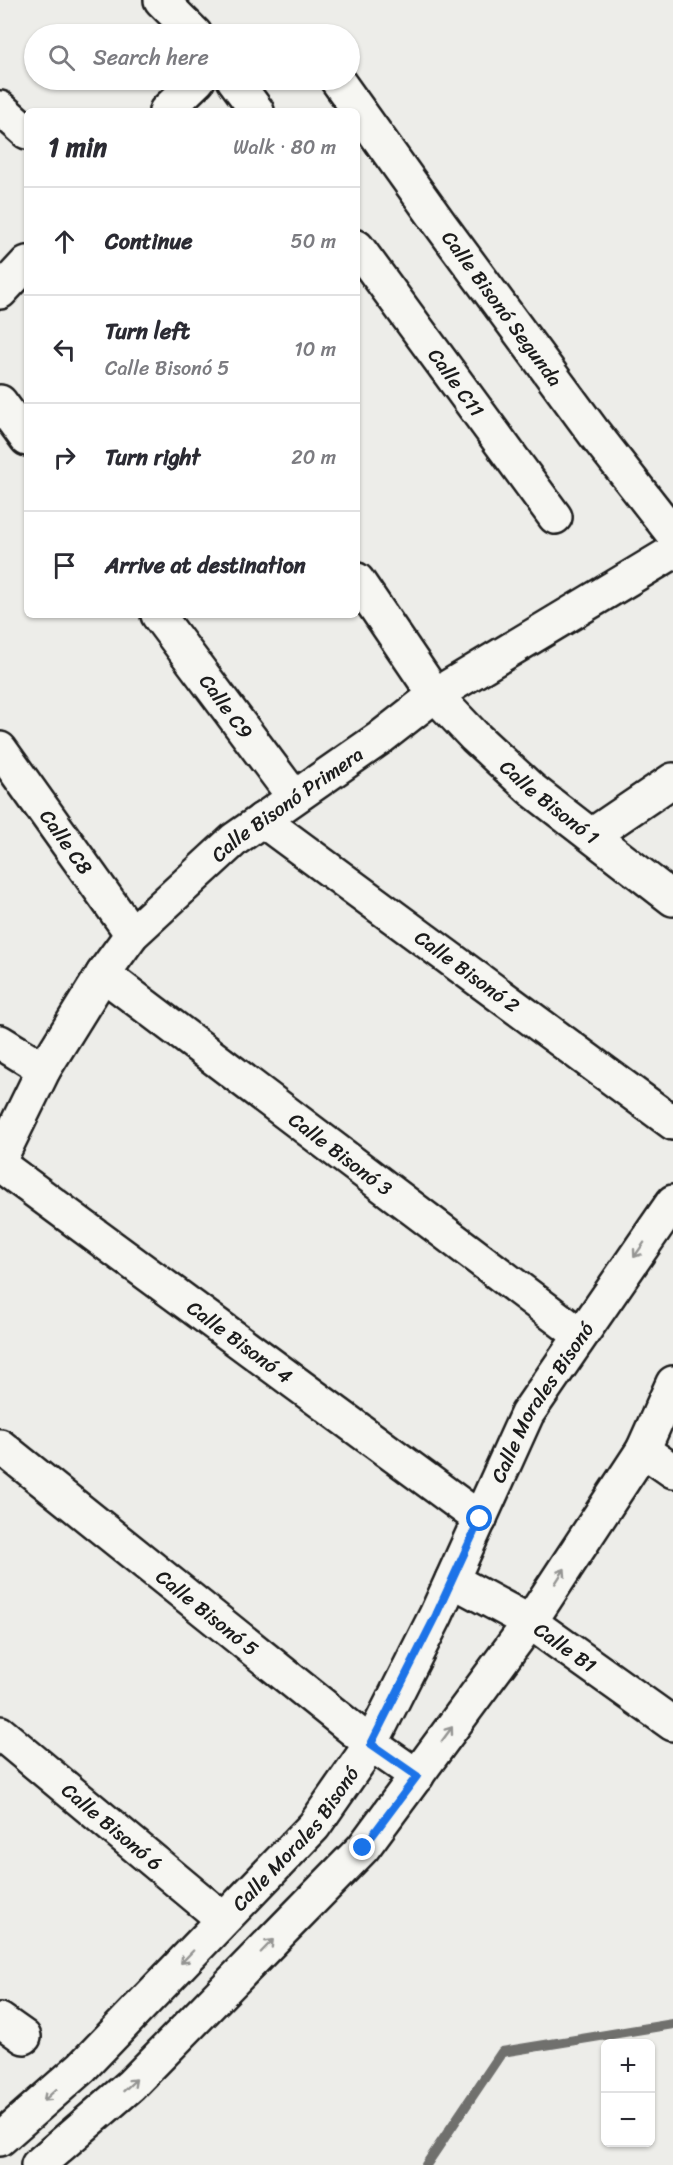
<!DOCTYPE html>
<html lang="en">
<head>
<meta charset="utf-8">
<style>
  :root { --surface:#fff; --page:#f2f2f3; --text:#2b2b33; --muted:#7c7c81; --line:#e1e1e2 }
  body { margin:0; font-family:Sriracha,sans-serif; background:var(--page); color:var(--text) }
  .controls { position:absolute; right:18px; bottom:18px; display:grid; overflow:hidden; border-radius:9px; box-shadow:0 2px 4px #0004 }
  .controls button { width:54px; height:54px; display:grid; place-items:center; padding:0; border:0; border-bottom:2px solid var(--line); background:var(--surface); color:var(--text); font:30px sans-serif }
  .stop { position:absolute; width:18px; height:18px; margin:-14px; border:4px solid #1a73e8; border-radius:50%; background:#fff }
  .stop.end { background:#1a73e8; border-color:#fff; box-shadow:0 2px 6px #0008 }
  .list { margin:0; padding:0; list-style:none }
  h2 { display:flex; justify-content:space-between; align-items:center; height:78px; margin:0; padding:0 24px; font-size:26px }
  h2 small { font-size:20px; font-weight:400; color:var(--muted) }
  .list li { display:grid; grid-template-columns:39px 1fr auto; gap:18px; align-items:center; box-sizing:border-box; height:108px; padding:0 24px; border-top:2px solid var(--line) }
  .list b { display:block; font-size:22px; white-space:nowrap }
  .list p { margin:0; font-size:20px; white-space:nowrap; color:var(--muted) }
  .list em { font-size:20px; font-style:normal; color:var(--muted) }
  .icon { flex:none; width:33px; height:33px; fill:none; stroke:currentColor; stroke-width:2; stroke-linecap:round; stroke-linejoin:round }
  .map { position:relative; flex:none; width:673px; height:2165px; overflow:hidden }
  .search { position:absolute; background:var(--surface); box-shadow:0 2px 4px #0004; left:24px; top:24px; width:336px; height:66px; display:flex; align-items:center; gap:15px; box-sizing:border-box; padding:0 21px; border-radius:33px; color:var(--muted); font-size:22px }
  .panel { position:absolute; background:var(--surface); box-shadow:0 2px 4px #0004; left:24px; top:108px; width:336px; height:510px; border-radius:9px }
  .map>svg:first-child { display:block }
  .lines { fill:none; stroke-linecap:round; stroke-linejoin:round }
  .stream { stroke:#6f6f6d; stroke-width:10 }
  .minor-casing { stroke:#1c1c1c; stroke-width:38 }
  .minor { stroke:#f6f6f2; stroke-width:33 }
  .oneway { stroke:#949492 }
  .route { stroke:#1a73e8; stroke-width:8 }
  .labels { text-anchor:middle; dominant-baseline:central; stroke-width:4.5; stroke-linejoin:round; paint-order:stroke }
  .street-label { font-size:20px; fill:#1c1c1c; stroke:#f6f6f2 }
</style>
</head>
<body>
<div class="map">
<svg width="673" height="2165" viewBox="0 0 673 2165">
  <rect width="100%" height="100%" fill="#edede9"/>
  <filter id="ink" filterUnits="userSpaceOnUse"><feTurbulence type="fractalNoise" baseFrequency=".0167" numOctaves="2"/><feDisplacementMap in="SourceGraphic" scale="12" xChannelSelector="R" yChannelSelector="G"/><feConvolveMatrix kernelMatrix="1 2 1 2 8 2 1 2 1" color-interpolation-filters="sRGB"/></filter>
  <g filter="url(#ink)">
    <g class="lines">
      <path class="stream" d="M426,2165L502,2052L673,2024"/>
      <g class="minor-casing">
        <g id="minor">
          <path d="M161,0L195,34"/>
          <path d="M234,80L257,111"/>
          <path id="s1" d="M337,80L440,224L594,433L673,534"/>
          <path d="M0,108L27,132"/>
          <path d="M166,111L198,80"/>
          <path id="s2" d="M357,247L555,517"/>
          <path d="M0,292L27,263"/>
          <path d="M0,402L27,439"/>
          <path id="s3" d="M357,580L435,695L475,737L531,789L673,899"/>
          <path id="s4" d="M158,615L294,797"/>
          <path id="s5" d="M0,749L132,934"/>
          <path id="s6" d="M262,820L673,1123"/>
          <path d="M592,835L673,780"/>
          <path id="s7" d="M103,974L580,1335"/>
          <path d="M0,1042L44,1069"/>
          <path id="s8" d="M0,1159L44,1069L103,974L132,934L235,839L380,738L435,695L673,552"/>
          <path id="s9" d="M0,1165L480,1519"/>
          <path id="s10" d="M0,1446L371,1744L417,1776"/>
          <path d="M643,1450L673,1471"/>
          <path id="s11" d="M452,1580L530,1622L673,1724"/>
          <path id="s12" d="M0,1733L223,1919"/>
          <path d="M0,2020L24,2037"/>
          <path id="s13" d="M0,2139L82,2067L314,1826L371,1744L436,1615L527,1414L673,1202"/>
          <path d="M38,2165L131,2085L363,1848L530,1622L643,1450L673,1383"/>
        </g>
      </g>
      <use href="#minor" class="minor"/>
    </g>
    <defs><path id="oneway-shaft" d="M-6 0H5M1.5-3L5.5 0L1.5 3" fill="none" stroke-width="1.6" stroke-linecap="round" stroke-linejoin="round" transform="scale(1.5)"/></defs>
    <g class="oneway">
      <use href="#oneway-shaft" transform="translate(639 1250) rotate(125)"/>
      <use href="#oneway-shaft" transform="translate(560 1576) rotate(-57)"/>
      <use href="#oneway-shaft" transform="translate(447 1734) rotate(-54)"/>
      <use href="#oneway-shaft" transform="translate(267 1946) rotate(-46)"/>
      <use href="#oneway-shaft" transform="translate(187 1957) rotate(134)"/>
      <use href="#oneway-shaft" transform="translate(130 2085) rotate(-43)"/>
      <use href="#oneway-shaft" transform="translate(50 2095) rotate(138)"/>
    </g>
  </g>
  <g class="lines" filter="url(#ink)">
    <path class="route" d="M363,1848L417,1776L371,1744L436,1615L480,1519"/>
  </g>
  <g class="labels">
    <g class="street-label">
      <text stroke="none"><textPath href="#s1" startOffset="282">Calle Bisonó Segunda</textPath></text>
      <text stroke="none"><textPath href="#s2" startOffset="168">Calle C11</textPath></text>
      <text stroke="none"><textPath href="#s4" startOffset="114">Calle C9</textPath></text>
      <text stroke="none"><textPath href="#s3" startOffset="296">Calle Bisonó 1</textPath></text>
      <text stroke="none"><textPath href="#s8" startOffset="464">Calle Bisonó Primera</textPath></text>
      <text stroke="none"><textPath href="#s5" startOffset="114">Calle C8</textPath></text>
      <text stroke="none"><textPath href="#s6" startOffset="255">Calle Bisonó 2</textPath></text>
      <text stroke="none"><textPath href="#s7" startOffset="298">Calle Bisonó 3</textPath></text>
      <text stroke="none"><textPath href="#s9" startOffset="298">Calle Bisonó 4</textPath></text>
      <text stroke="none"><textPath href="#s13" startOffset="926">Calle Morales Bisonó</textPath></text>
      <text stroke="none"><textPath href="#s10" startOffset="266">Calle Bisonó 5</textPath></text>
      <text stroke="none"><textPath href="#s11" startOffset="132">Calle B1</textPath></text>
      <text stroke="none"><textPath href="#s12" startOffset="146">Calle Bisonó 6</textPath></text>
      <text stroke="none"><textPath href="#s13" startOffset="422">Calle Morales Bisonó</textPath></text>
    </g>
  </g>
</svg>
<div class="controls">
<button>+</button>
<button>−</button>
</div>
<div class="stop" style="left:480px;top:1519px"></div>
<div class="stop end" style="left:363px;top:1848px"></div>
<div class="search"><svg class="icon" aria-label="search" viewBox="0 0 24 24"><circle cx="10" cy="10" r="6"/><path d="M15 15l6 6"/></svg>Search here</div>
<section class="panel">
<h2>1 min<small>Walk · 80 m</small></h2>
<ul class="list">
<li><svg class="icon" aria-label="ahead" viewBox="0 0 24 24"><path d="M12 20V5M6 11l6-6 6 6"/></svg><div><b>Continue</b></div><em>50 m</em></li>
<li><svg class="icon" aria-label="left" viewBox="0 0 24 24"><path d="M17 20v-9H6M10 6l-5 5 5 5"/></svg><div><b>Turn left</b><p>Calle Bisonó 5</p></div><em>10 m</em></li>
<li><svg class="icon" aria-label="right" viewBox="0 0 24 24"><path d="M7 20v-9h11M14 6l5 5-5 5"/></svg><div><b>Turn right</b></div><em>20 m</em></li>
<li><svg class="icon" aria-label="arrive" viewBox="0 0 24 24"><path d="M6 21V4h12l-3 4 3 4H6"/></svg><div><b>Arrive at destination</b></div></li>
</ul>
</section>
</div>
</body>
</html>
